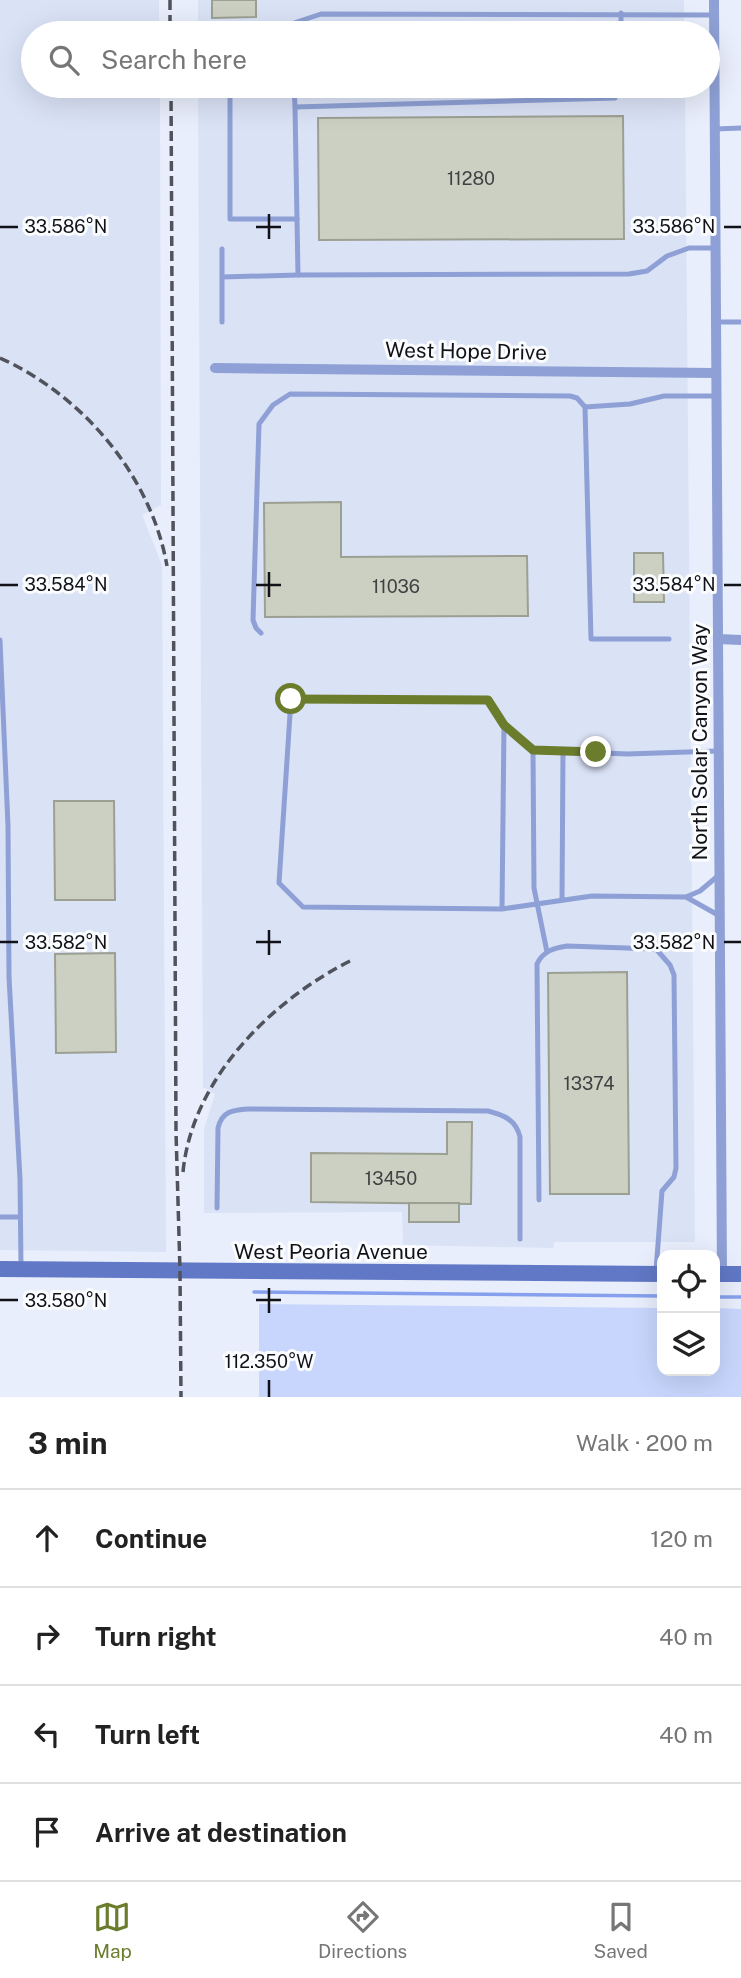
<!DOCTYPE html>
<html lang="en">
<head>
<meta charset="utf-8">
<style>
  :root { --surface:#fff; --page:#f2f2f2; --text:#222; --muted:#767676; --line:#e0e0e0; --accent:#6b7d2d }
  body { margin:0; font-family:"Public Sans",sans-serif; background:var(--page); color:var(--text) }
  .controls { position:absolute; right:21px; bottom:21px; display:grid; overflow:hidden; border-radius:14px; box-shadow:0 7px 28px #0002 }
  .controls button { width:63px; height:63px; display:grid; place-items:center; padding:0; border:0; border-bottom:2px solid var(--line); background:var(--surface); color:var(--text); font:35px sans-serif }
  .stop { position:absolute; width:21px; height:21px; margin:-16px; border:5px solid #6b7d2d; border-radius:50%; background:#fff }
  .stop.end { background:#6b7d2d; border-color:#fff; box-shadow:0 2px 7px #0008 }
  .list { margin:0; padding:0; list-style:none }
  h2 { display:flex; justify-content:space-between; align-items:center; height:91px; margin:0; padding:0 28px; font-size:30px }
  h2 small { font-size:23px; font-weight:400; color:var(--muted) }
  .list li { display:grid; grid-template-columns:46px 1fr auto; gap:21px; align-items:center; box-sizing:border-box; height:98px; padding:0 28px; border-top:2px solid var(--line) }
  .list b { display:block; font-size:26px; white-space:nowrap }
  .list em { font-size:23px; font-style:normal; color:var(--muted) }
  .icon { flex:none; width:38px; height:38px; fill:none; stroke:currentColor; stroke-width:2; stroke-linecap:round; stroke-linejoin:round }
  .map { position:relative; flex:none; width:741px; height:1397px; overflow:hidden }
  .search { position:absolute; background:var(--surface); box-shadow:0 7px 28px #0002; left:21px; right:21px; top:21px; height:77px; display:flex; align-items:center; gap:18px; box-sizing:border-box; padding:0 24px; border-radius:38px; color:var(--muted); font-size:26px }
  .sheet { height:483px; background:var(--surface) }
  nav { display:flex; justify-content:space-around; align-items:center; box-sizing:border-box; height:98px; border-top:2px solid var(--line); background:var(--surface); font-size:19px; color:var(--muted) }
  nav a { display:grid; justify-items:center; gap:4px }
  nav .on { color:var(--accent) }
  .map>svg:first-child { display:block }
  .built { fill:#dae2f6 }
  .green { fill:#c8d6fd }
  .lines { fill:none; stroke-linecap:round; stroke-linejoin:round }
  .stream { stroke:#86a0ee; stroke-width:3.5 }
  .building { fill:#ccd0c2; stroke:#9ca093; stroke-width:2 }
  .lane { stroke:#8ea0d5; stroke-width:5 }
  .street { stroke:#8ea0d5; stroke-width:10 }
  .secondary { stroke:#6078c5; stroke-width:16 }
  .rail { stroke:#50535b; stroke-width:3.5; stroke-dasharray:10 5; stroke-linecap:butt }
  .route { stroke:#6b7d2d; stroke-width:9 }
  .ticks { fill:none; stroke:#101217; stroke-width:2.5 }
  .labels { text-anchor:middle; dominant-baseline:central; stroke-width:6; stroke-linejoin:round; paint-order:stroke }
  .number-label { font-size:18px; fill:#3f4242 }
  .street-label { font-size:21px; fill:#101217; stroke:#fafcfe }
  .ticks-label { font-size:18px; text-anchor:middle; fill:#101217; stroke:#fafcfe; stroke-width:6; stroke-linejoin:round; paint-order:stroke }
</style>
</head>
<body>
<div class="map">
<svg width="741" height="1397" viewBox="0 0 741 1397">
  <rect width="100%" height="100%" fill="#e9eefc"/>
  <g class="built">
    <path d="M0,0H159V33H33V86H160L161,505L142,515L162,565L166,1252L0,1250Z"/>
    <rect x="198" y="0" width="486" height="33"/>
    <path d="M198,86H685L695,1242H554L553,1248L403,1245L402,1212L204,1213V1129L215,1094L203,1087Z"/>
  </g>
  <path class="green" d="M259,1304L662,1308V1371H715V1308L741,1309V1397H259Z"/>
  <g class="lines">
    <g class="stream">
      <path d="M254,1292L662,1296"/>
      <path d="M715,1297H741"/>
    </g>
  </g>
  <g class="building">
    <path d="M212,0H256V17L212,18Z"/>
    <path d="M623,116L624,239L319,240L318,118Z"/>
    <path d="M341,502V557L527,556L528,616L265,617L264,503Z"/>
    <path d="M634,553H663L664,602H634Z"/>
    <path d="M54,801H114L115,900H55Z"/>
    <path d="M115,953L116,1052L56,1053L55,954Z"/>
    <path d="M627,972L629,1194H550L548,973Z"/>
    <path d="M447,1122H472L471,1204L311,1202V1153L447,1154Z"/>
    <rect x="409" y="1203" width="50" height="19"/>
  </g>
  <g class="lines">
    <g class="lane">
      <path d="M230,33V30H294"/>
      <path d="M294,33V23L321,14L714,15"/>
      <path d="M621,33V13"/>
      <path d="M230,86V219H297"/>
      <path d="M294,86L295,107L615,98L616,86"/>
      <path d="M295,107L298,275L629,274L647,271L667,256L689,248H714"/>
      <path d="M716,129L741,128"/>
      <path d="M222,249V322"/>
      <path d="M222,277L298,275"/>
      <path d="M716,322H741"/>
      <path d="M585,407L630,404L664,396H716"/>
      <path d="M261,633L256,628L253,620L259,424L273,405L290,394L570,396L577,398L585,407L591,639H669"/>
      <path d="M0,640L8,826L9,977L20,1179L21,1266"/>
      <path d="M504,725L533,750"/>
      <path d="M562,900L563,750"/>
      <path d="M502,909L504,725L488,700L291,699L279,883L303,907L502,909L592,896L686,897"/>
      <path d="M718,915L686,897L700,891L719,875"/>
      <path d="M547,952L534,888L533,750L627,754L718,751"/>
      <path d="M539,1200L537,964C543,951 554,948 567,946L656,949L670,965L674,975L676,1168L674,1177L662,1191L656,1271"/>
      <path d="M217,1208L218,1128C222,1111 233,1110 248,1109L488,1111C504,1115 516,1120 520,1137V1239"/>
      <path d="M0,1217H20"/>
    </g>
    <g class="street">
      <path d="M714,0L722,1274"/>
      <path d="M215,368L716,373"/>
      <path d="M718,639L741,640"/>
    </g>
    <g class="secondary">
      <path d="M0,1269L662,1274"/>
      <path d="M715,1274H741"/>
    </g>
    <g class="rail">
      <path d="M170,0V33"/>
      <path d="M171,86L176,1132L180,1271L181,1397"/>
      <path d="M0,358C82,395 151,475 167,566"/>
      <path d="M183,1172C192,1079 271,1001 350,961"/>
    </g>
  </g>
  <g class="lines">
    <path class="route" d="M291,699L488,700L504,725L533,750L596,752"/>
  </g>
  <path class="ticks" d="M269,214V239M0,227H18M256,227H281M724,227H741M269,572V597M0,585H18M256,585H281M724,585H741M269,930V955M0,942H18M256,942H281M724,942H741M269,1288V1313M0,1300H18M256,1300H281M269,1380V1397"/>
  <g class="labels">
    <g class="number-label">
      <text x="471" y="178">11280</text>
      <text x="396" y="586">11036</text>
      <text x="589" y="1083">13374</text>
      <text x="391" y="1178">13450</text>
    </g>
    <g class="street-label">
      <text transform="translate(466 351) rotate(1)">West Hope Drive</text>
      <text transform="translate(699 742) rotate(-90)">North Solar Canyon Way</text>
      <text x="331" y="1251">West Peoria Avenue</text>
    </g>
  </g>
  <g class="ticks-label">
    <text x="66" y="233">33.586°N</text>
    <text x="674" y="233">33.586°N</text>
    <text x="66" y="591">33.584°N</text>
    <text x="674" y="591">33.584°N</text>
    <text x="66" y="949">33.582°N</text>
    <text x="674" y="949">33.582°N</text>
    <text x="66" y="1307">33.580°N</text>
    <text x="269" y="1368">112.350°W</text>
  </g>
</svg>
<div class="controls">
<button><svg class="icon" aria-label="locate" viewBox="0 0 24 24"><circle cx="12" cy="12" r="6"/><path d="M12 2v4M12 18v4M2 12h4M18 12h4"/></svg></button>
<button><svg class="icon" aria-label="layers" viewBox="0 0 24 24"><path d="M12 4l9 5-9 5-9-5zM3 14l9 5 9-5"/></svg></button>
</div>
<div class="stop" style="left:291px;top:699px"></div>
<div class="stop end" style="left:596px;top:752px"></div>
<div class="search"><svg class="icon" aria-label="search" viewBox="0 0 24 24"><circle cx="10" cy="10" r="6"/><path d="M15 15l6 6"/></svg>Search here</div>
</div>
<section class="sheet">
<h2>3 min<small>Walk · 200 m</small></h2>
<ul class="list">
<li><svg class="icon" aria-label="ahead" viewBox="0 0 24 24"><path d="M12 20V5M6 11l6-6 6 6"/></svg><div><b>Continue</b></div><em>120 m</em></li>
<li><svg class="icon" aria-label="right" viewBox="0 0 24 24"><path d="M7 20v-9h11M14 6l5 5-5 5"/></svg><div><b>Turn right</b></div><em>40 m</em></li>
<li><svg class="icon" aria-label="left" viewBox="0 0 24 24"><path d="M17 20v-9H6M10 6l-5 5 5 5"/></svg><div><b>Turn left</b></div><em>40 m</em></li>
<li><svg class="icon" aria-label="arrive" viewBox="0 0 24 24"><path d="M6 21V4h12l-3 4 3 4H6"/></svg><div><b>Arrive at destination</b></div></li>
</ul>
</section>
<nav>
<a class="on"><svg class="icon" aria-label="map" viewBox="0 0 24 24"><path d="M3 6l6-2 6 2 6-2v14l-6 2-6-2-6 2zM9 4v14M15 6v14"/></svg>Map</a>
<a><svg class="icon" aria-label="directions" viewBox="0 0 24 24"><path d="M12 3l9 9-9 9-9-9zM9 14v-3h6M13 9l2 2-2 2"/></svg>Directions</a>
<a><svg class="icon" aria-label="saved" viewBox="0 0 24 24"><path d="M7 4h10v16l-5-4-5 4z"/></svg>Saved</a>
</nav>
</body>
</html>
